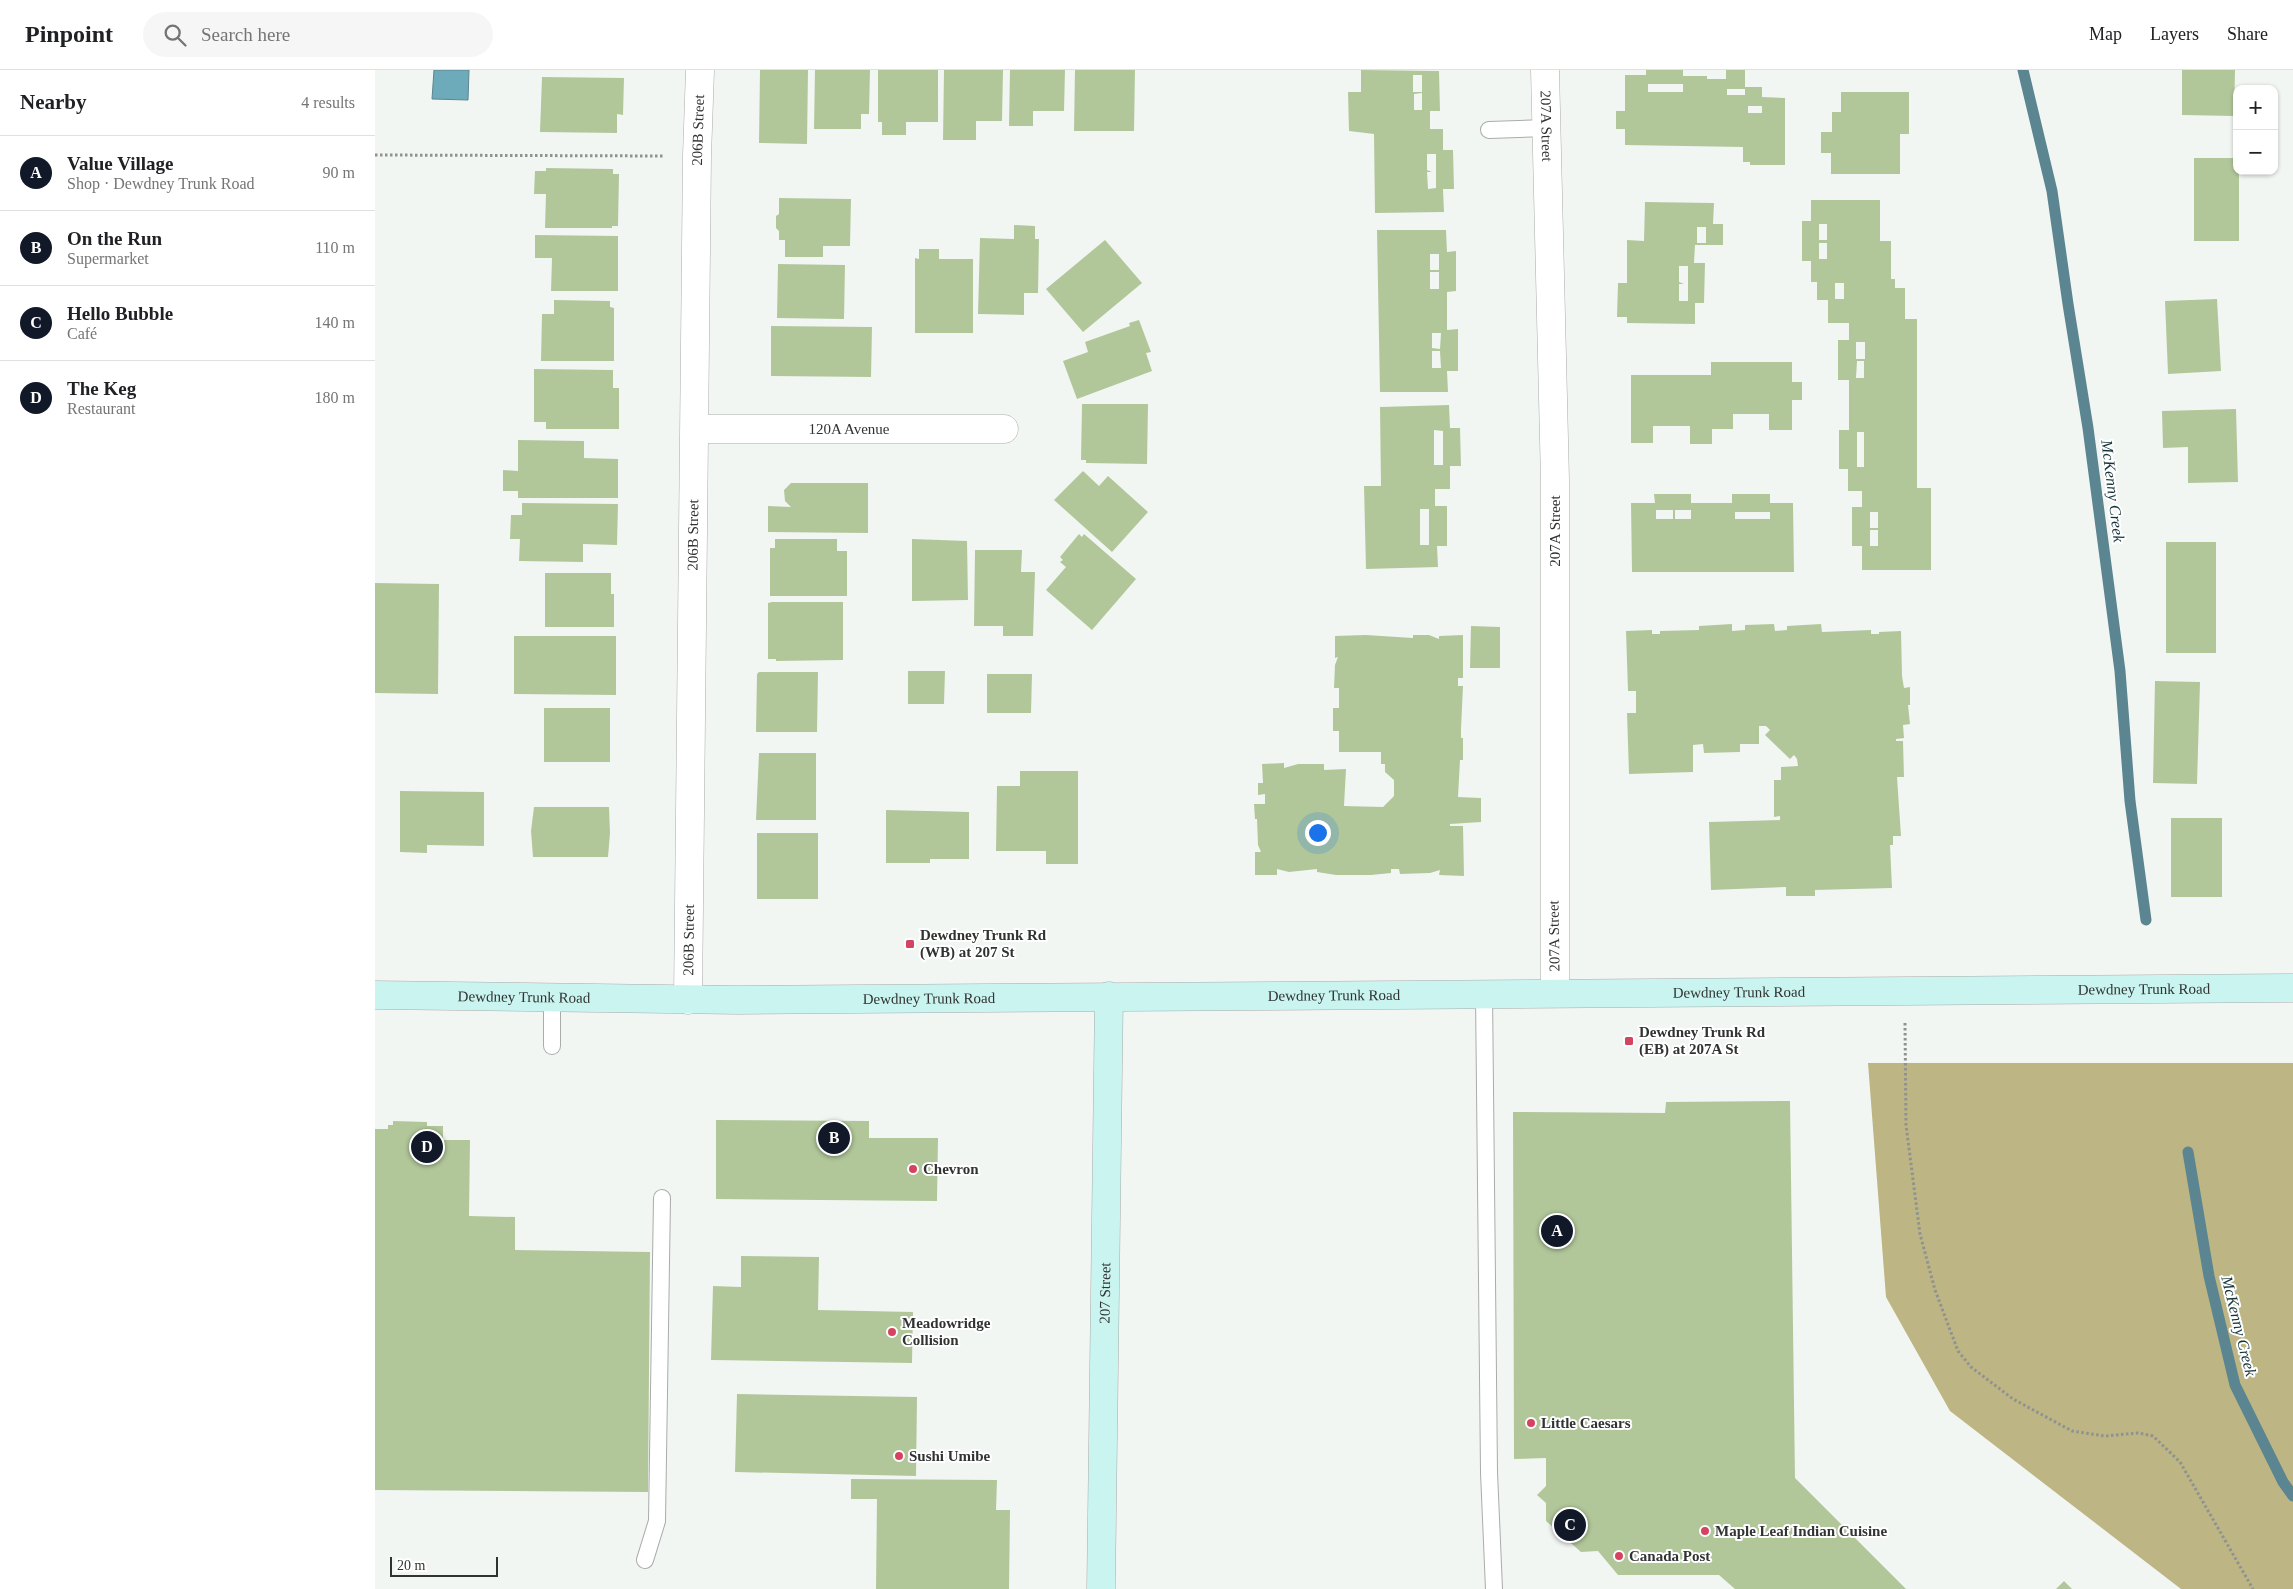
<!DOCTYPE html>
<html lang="en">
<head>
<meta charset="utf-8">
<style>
  :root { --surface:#fff; --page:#f6f6f6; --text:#202124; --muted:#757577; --line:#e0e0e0; --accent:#111827 }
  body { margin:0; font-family:"Times New Roman",serif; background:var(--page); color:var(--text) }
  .controls { position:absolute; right:15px; top:15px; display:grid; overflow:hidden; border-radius:10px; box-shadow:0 1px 4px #0004 }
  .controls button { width:45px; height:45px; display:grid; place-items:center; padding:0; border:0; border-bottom:1px solid var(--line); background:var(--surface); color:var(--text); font:25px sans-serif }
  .scale { position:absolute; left:15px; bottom:12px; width:108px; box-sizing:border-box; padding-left:5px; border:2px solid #313332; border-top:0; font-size:14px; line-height:18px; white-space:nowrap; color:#313332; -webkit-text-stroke:4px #fff; paint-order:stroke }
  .you { position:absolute; left:942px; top:762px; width:18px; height:18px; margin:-12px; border:4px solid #fff; border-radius:50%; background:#1a73e8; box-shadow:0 0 0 8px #1a73e833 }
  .badge { display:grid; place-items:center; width:32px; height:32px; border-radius:50%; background:var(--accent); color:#fff; font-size:16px; font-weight:700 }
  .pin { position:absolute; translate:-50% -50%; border:2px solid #fff; box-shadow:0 1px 5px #0006 }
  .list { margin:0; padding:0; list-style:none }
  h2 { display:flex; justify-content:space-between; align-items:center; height:65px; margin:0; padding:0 20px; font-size:21px }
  h2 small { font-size:16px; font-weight:400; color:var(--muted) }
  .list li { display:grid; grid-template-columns:32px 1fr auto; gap:15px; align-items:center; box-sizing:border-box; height:75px; padding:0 20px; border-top:1px solid var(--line) }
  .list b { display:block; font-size:19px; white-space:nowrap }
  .list p { margin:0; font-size:16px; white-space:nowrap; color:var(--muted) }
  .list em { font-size:16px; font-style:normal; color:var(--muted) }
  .icon { flex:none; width:28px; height:28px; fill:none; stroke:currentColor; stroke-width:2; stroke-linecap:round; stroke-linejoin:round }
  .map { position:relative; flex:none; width:1918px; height:1519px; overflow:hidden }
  header { display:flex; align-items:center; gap:30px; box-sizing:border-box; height:70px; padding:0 25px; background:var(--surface); border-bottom:1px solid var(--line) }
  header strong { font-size:24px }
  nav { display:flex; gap:28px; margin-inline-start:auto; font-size:18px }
  .search { width:350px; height:45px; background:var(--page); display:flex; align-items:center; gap:12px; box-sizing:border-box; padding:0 18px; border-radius:28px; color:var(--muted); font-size:19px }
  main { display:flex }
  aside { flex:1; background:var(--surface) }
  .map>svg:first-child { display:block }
  .forest { fill:#bdb583 }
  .water { fill:#6daaba; stroke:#5b8691 }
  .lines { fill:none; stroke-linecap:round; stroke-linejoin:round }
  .stream { stroke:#5b8691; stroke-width:11 }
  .building { fill:#b1c79a; fill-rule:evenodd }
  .lane-casing { stroke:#a9acaa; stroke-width:18 }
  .street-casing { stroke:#a9acaa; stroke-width:29 }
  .secondary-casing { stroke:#a9acaa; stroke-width:29 }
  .path { stroke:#8f9290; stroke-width:3; stroke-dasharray:2.5 2.5; stroke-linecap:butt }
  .lane { stroke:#fff; stroke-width:16 }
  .street { stroke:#fff; stroke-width:28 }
  .secondary { stroke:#c9f4f0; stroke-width:28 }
  .poi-dot { fill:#d44461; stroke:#fff; stroke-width:2 }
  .labels { text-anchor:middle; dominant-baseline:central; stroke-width:4; stroke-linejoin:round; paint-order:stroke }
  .street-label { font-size:15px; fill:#313332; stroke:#fff }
  .poi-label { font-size:15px; font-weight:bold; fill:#313332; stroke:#fff; text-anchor:start }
  .water-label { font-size:16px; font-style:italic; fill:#14333a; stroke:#fff }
</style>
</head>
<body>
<header>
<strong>Pinpoint</strong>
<div class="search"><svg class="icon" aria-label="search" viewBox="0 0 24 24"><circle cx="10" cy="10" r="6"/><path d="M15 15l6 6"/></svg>Search here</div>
<nav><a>Map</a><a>Layers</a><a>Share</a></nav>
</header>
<main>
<aside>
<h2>Nearby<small>4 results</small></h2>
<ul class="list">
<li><span class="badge">A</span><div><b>Value Village</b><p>Shop · Dewdney Trunk Road</p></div><em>90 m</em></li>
<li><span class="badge">B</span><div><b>On the Run</b><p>Supermarket</p></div><em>110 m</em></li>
<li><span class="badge">C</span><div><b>Hello Bubble</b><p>Café</p></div><em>140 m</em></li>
<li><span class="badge">D</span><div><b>The Keg</b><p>Restaurant</p></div><em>180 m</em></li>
</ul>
</aside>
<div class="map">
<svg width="1918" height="1519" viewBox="0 0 1918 1519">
  <rect width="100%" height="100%" fill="#f2f6f3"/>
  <path class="forest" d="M1493,993H1918V1519H1806L1575,1341L1511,1227Z"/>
  <path class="water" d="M59,0H94L93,30L57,29Z"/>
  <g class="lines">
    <g class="stream">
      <path d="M1648,0L1677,121L1693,234L1713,358L1745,601L1755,731L1771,850"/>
      <path d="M1813,1082L1834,1206L1860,1315L1908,1412L1918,1426"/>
    </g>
  </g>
  <g class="building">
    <path d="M385,0H433L432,74L384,73Z"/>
    <path d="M440,0H495L494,44H486V59H439Z"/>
    <path d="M503,0H563V52H531V65H507V52H503Z"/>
    <path d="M569,0H628L627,51H601V70H568Z"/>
    <path d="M635,0H690L689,41H658V56H634Z"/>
    <path d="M700,0H760L759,61H699Z"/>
    <path d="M986,0L1064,1L1065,41H1055V59H1068V80H1078L1079,119H1068L1069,142L1000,143L999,64L974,61L973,22H986ZM1038,5H1047V22H1038ZM1047,23V40H1039V24ZM1052,84H1061V118L1053,119L1052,102H1057L1052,100Z"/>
    <path d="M1271,0H1308V6H1332V9H1351V0H1370V17H1387V27L1410,28V95H1375V92H1368V77L1250,75V59H1241V41H1250V5H1271ZM1273,14H1308V22H1273ZM1352,19H1370V25H1352ZM1373,36H1387V43H1373Z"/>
    <path d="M1807,0H1860L1859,46L1807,45Z"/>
    <path d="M167,7L249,8L248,45L242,44V63L165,62Z"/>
    <path d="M1466,22H1534V64H1525V104H1456V83H1446V62H1457V42H1466Z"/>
    <path d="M1819,88H1862V101H1864V171H1819Z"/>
    <path d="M171,98L238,99V104H244L243,156H237V158H170L171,124H159L160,101H171Z"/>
    <path d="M404,128L476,129L475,176H448V187H410V170H404V161L401,158V146L404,144Z"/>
    <path d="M1436,130H1505V171H1516V209H1520V218H1530V249H1542V418H1556V500H1487V476H1477V437H1487V421H1473V399H1464V360H1474V310H1463V270H1474V253H1453V230H1442V212H1436V191H1427V151H1436ZM1444,154H1452V170H1444ZM1444,173H1452V189H1444ZM1460,213H1469V229H1460ZM1481,272H1490V289H1481ZM1482,291H1489V308H1481ZM1482,362H1489V397H1482ZM1495,442H1503V458H1495ZM1495,460H1503V476H1495Z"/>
    <path d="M1270,132L1339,133L1338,154H1348V175H1320L1319,193H1330L1329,233H1320V254L1252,253V247H1242L1243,213H1252V170L1269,171ZM1322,157H1331V173H1322ZM1304,196H1313V231H1304V214H1309L1304,212Z"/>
    <path d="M639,155L660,156V169H664L663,223H649V245L603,244L605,168L639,169Z"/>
    <path d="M1002,160H1071L1072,182L1081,181V221L1072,222V260L1083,259V301H1072L1073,322H1005ZM1055,184H1064V200H1055ZM1055,202H1064V219H1055ZM1057,263H1066L1065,279L1057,278ZM1057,281H1065L1066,298H1057Z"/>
    <path d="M160,165L243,166V221H176L177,188H160Z"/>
    <path d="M730,170L767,213L708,262L671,219Z"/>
    <path d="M544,179H564V189H598V263H540V188L544,189Z"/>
    <path d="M403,194L470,195L469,249L402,248Z"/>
    <path d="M1842,229L1846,301L1793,304L1790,231Z"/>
    <path d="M179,230L235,231V237L239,238V291H166L167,244H179Z"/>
    <path d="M764,250L776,282L771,283L777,301L702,329L688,291L713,282L710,272L755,256L754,253Z"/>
    <path d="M396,256L497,257L496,307L396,306Z"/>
    <path d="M1336,292H1417V312H1427V330H1417V360H1394V344H1358V359H1337V374H1315V356H1278V373H1256V305H1336Z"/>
    <path d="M159,299L238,300V318H244V359H171V352H159Z"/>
    <path d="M707,334H773L772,394L711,393V390H706Z"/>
    <path d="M1074,335L1075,358H1085L1086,396H1075V419H1060V436H1072V476H1062L1063,497L991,499L989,416H1006L1005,337ZM1059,360L1068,361V395H1059ZM1045,439H1054V475H1045Z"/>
    <path d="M1861,339L1863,412L1813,413V377L1788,378L1787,341Z"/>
    <path d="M143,370L209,371V388L243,389V428H143V421H128V400L143,401Z"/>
    <path d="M708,401L724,416L733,406L773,442L737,482L679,430Z"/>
    <path d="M416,413H493V463L393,462V436L416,437L410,431L409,420Z"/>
    <path d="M1279,424H1316V433H1357V424H1395V433H1418L1419,502H1257L1256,433H1280ZM1281,440H1298V449H1281ZM1300,440H1316V449H1300ZM1360,442H1395V449H1360Z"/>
    <path d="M147,433L243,434L242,475L208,474V492L144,491L145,469H135L136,445H147Z"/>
    <path d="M704,464L707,467L709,464L761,509L717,560L671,520L691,497L685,492L688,490L685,487Z"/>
    <path d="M400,469H462V481H472V526H395V478H400Z"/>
    <path d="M537,469L592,471L593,530L537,531Z"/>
    <rect x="1791" y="472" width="50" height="111"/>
    <path d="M600,480H647L646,502H660L658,566H628V556H599Z"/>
    <path d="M170,503H236V524H239V557H170Z"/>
    <path d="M0,513L64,514L63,624L0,623Z"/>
    <path d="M397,532H468V590L401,591V589H393V533Z"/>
    <path d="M1357,554V561L1370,560V555L1399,554L1400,561L1412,560V556L1446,554L1447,562L1496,560V564H1504V562L1526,561L1527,606L1529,618L1535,617V635H1533L1535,654L1528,655L1529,668L1521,669V671H1528L1529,707H1522L1526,766H1518V775H1515L1517,818L1440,820V826H1411V817L1336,820L1334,752L1405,750V746L1399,747V710H1406V697L1423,696L1422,689L1419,685L1415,689L1390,665L1395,660L1391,656H1384V674H1365V682L1329,683L1328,674L1318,675V702L1254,704L1252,643H1261V621H1253L1251,561L1277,560V564H1285V561L1324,560V556Z"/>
    <path d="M1096,556L1125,557V598H1095Z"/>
    <path d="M991,565L1038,568V565H1054L1064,569V566L1088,565V608H1083V616H1088L1086,659V668H1088V690H1085L1083,727L1106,728V752L1075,754V756H1088L1089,806L1064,805L1065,800L1055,803L1025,804L1024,799H1016V803L996,805H961L942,802V799L914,802L902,799V805H880V782H886L883,775L882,749H880L879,734H890V724L883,725V713H888L887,694L909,693V698L923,694H949V700L971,699L969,736L1008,737L1019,726V710L1010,702V694H1006V682H964V661H958V638H964V618H959L960,595L963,587L960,588V566Z"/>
    <path d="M139,566H241V625L139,624Z"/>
    <path d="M533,601H570L569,634H533Z"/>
    <path d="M384,602H443L442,662H381L382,604Z"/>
    <path d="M612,604H657L656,643H612Z"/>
    <path d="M1780,611L1825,612L1822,714L1778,713Z"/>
    <rect x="169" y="638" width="66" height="54"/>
    <path d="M384,683H441V750H381Z"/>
    <path d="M645,701H703V794H671V781H621L622,716H645Z"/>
    <path d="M25,721L109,722V776L52,775V783L25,782Z"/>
    <path d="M159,737H234L235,763L233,787H158L156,761Z"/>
    <path d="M511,740L594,742V789H555V793H511Z"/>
    <rect x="1796" y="748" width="51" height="79"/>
    <rect x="382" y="763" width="61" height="66"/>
    <path d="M1415,1031L1420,1408L1531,1519H1360L1344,1505H1243L1223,1481L1206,1482L1171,1451V1433L1162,1425L1171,1416V1388L1139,1389L1138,1042L1290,1043L1291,1032Z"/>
    <path d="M341,1050L494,1051V1068H563L562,1131L341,1129Z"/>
    <path d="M18,1051L52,1052V1056H68V1070H95L94,1146L140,1147V1180L275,1182L273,1422L0,1420V1059H13V1055H18Z"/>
    <path d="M366,1186L444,1187L443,1240L538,1242L537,1293L336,1290L338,1216L366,1217Z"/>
    <path d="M362,1324L542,1327L541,1406L360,1402Z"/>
    <path d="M476,1409L622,1410L621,1440H635L634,1519H501L502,1429H476Z"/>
    <path d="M1689,1511L1697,1519H1681Z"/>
  </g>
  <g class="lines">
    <g class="lane-casing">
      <g id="lane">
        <path d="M1114,60L1171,58"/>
        <path d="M1109,923L1114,1402L1119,1519"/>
        <path d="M177,928V976"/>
        <path d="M270,1490L282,1451L287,1128"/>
      </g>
    </g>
    <g class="street-casing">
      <g id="street">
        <path id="s1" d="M1170,0L1180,410V923"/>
        <path id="s2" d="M320,359H629"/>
        <path id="s3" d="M313,930L322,86L325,0"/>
      </g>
    </g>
    <g class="secondary-casing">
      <g id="secondary">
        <path id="s4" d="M0,925L363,930L1918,918"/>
        <path id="s5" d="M726,1519L734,926"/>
      </g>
    </g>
    <g class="path">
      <path d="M0,85L289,86"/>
      <path d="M1530,953L1531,1055L1545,1164L1560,1220L1583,1281L1596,1297L1638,1329L1697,1361L1730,1366L1763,1363L1778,1366L1805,1392L1878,1519"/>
    </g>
    <use href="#lane" class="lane"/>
    <use href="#street" class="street"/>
    <use href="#secondary" class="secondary"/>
  </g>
  <g class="poi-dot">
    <rect x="530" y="869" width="10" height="10" rx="2.5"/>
    <rect x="1249" y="966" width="10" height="10" rx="2.5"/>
    <circle cx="538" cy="1099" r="5"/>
    <circle cx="517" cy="1262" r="5"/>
    <circle cx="1156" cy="1353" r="5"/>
    <circle cx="524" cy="1386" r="5"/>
    <circle cx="1330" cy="1461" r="5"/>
    <circle cx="1244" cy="1486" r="5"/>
  </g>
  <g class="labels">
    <g class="street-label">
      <text stroke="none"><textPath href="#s1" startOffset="56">207A Street</textPath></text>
      <text stroke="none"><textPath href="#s3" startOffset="870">206B Street</textPath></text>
      <text stroke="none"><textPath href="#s2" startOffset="154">120A Avenue</textPath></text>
      <text transform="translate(1180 461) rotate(-90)">207A Street</text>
      <text stroke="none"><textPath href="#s3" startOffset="465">206B Street</textPath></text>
      <text transform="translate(1179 866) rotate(-91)">207A Street</text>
      <text stroke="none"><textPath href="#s3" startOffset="60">206B Street</textPath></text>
      <text stroke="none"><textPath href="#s4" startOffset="1769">Dewdney Trunk Road</textPath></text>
      <text stroke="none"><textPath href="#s4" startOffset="1364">Dewdney Trunk Road</textPath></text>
      <text stroke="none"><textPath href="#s4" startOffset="959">Dewdney Trunk Road</textPath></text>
      <text stroke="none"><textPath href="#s4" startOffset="149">Dewdney Trunk Road</textPath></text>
      <text stroke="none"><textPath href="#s4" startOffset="554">Dewdney Trunk Road</textPath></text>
      <text stroke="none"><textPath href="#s5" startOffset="296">207 Street</textPath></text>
    </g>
    <g class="poi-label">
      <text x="545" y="865">Dewdney Trunk Rd<tspan x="545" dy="17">(WB) at 207 St</tspan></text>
      <text x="1264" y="962">Dewdney Trunk Rd<tspan x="1264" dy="17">(EB) at 207A St</tspan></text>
      <text x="548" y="1099">Chevron</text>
      <text x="527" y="1253">Meadowridge<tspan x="527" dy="17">Collision</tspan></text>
      <text x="1166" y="1353">Little Caesars</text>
      <text x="534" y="1386">Sushi Umibe</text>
      <text x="1340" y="1461">Maple Leaf Indian Cuisine</text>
      <text x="1254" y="1486">Canada Post</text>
    </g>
    <g class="water-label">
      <text transform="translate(1738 421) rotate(83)">McKenny Creek</text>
      <text transform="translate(1864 1256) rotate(76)">McKenny Creek</text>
    </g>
  </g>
</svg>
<div class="controls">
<button>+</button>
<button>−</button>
</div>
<div class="scale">20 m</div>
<div class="you"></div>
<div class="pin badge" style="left:1182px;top:1161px">A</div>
<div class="pin badge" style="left:459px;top:1068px">B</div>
<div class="pin badge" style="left:1195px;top:1455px">C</div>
<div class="pin badge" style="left:52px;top:1077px">D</div>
</div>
</main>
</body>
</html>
